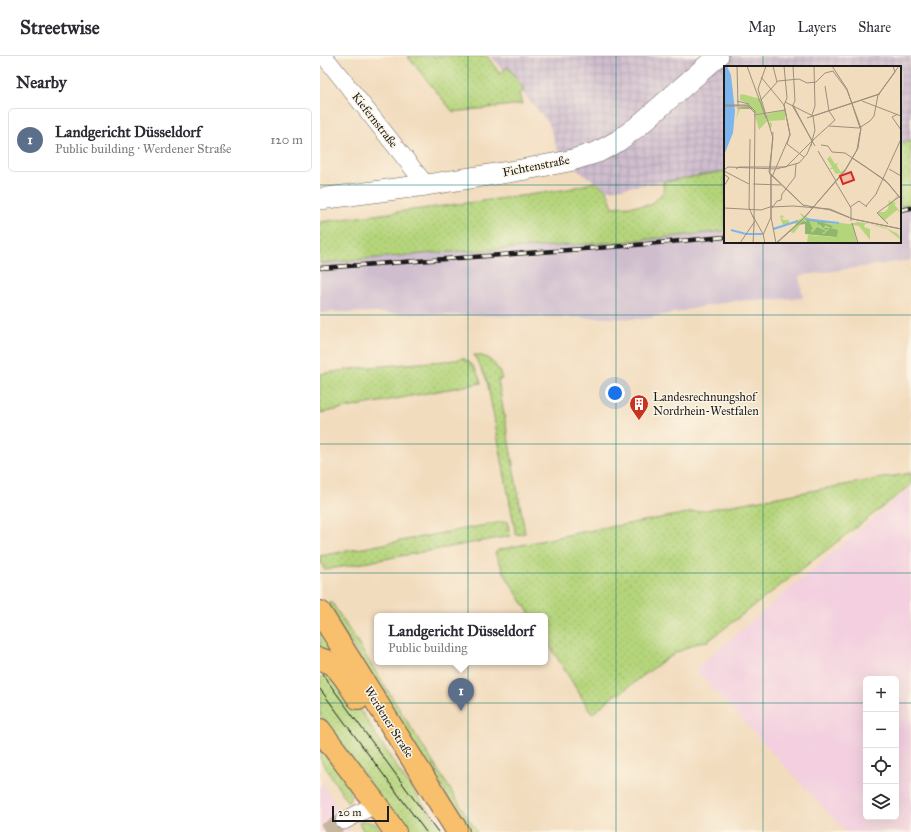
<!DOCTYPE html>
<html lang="en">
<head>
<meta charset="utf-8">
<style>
  :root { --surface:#fff; --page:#f2f2f3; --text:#2b2b33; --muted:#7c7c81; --line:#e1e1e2; --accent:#ea580c }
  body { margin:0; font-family:"IM FELL Great Primer",serif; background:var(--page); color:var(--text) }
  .controls { position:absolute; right:12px; bottom:12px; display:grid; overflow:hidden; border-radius:6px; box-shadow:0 4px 16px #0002 }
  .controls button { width:36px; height:36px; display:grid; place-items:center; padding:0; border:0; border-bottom:1px solid var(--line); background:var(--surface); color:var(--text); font:20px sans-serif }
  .scale { position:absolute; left:12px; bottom:10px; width:57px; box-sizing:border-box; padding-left:4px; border:2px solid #1c1c1c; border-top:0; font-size:11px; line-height:14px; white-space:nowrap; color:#1c1c1c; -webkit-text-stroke:3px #fcf5e5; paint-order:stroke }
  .you { position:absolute; left:295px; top:337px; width:14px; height:14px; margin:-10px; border:3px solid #fff; border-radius:50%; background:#1a73e8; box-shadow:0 0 0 6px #1a73e833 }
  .badge { display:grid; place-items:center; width:26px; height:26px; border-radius:50%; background:var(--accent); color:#fff; font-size:13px; font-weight:700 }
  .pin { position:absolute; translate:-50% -33px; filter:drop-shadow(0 1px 2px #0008) }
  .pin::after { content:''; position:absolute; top:21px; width:14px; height:12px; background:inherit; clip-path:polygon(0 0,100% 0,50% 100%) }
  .popup { position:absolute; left:54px; top:557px; width:174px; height:52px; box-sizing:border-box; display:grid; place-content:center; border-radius:6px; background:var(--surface); filter:drop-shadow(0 1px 3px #0005); font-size:13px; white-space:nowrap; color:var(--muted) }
  .popup b { font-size:15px; color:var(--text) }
  .popup::after { content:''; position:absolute; left:50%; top:100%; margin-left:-8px; border:8px solid transparent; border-top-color:var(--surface) }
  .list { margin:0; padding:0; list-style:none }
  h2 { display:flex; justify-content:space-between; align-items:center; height:52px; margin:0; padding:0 16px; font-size:17px }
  h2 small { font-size:13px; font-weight:400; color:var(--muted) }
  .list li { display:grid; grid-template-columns:26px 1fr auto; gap:12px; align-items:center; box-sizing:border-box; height:64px; margin:0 8px 8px; padding:0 8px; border:1px solid var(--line); border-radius:6px }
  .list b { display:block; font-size:15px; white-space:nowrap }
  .list p { margin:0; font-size:13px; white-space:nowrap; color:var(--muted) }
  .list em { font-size:13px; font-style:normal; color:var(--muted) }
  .icon { flex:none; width:22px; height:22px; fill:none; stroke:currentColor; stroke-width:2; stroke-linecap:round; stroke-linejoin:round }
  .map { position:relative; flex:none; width:591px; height:776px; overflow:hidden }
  header { display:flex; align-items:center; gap:24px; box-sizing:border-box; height:56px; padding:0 20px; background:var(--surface); border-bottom:1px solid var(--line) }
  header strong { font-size:19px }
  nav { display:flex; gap:22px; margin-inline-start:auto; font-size:14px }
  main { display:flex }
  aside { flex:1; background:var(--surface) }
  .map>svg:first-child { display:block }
  .built { fill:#f3cfdf; fill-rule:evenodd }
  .industrial { fill:url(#industrial-grid) }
  .railway { fill:#cfbdce }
  .green { fill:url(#green-dots); stroke:#68784c }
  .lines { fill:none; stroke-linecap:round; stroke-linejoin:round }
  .minor-tunnel { stroke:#c7b69e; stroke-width:17; stroke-dasharray:17 8; stroke-linecap:butt }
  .minor-casing { stroke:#675f55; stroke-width:18 }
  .tertiary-casing { stroke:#675f55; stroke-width:22 }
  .primary-casing { stroke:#675f55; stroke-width:24 }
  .minor { stroke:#fff; stroke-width:17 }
  .tertiary { stroke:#fff; stroke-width:21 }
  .primary { stroke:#f8bf6c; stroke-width:22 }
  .tram { stroke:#1c1c1c; stroke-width:1 }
  .rail-casing { stroke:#1c1c1c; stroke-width:4.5 }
  .rail { stroke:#fcf5e5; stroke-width:3; stroke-dasharray:9; stroke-linecap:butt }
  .grid { fill:none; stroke:#0f766e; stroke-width:1; stroke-opacity:0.55 }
  .labels { text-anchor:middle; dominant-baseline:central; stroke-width:3; stroke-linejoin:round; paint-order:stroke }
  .street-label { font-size:12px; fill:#1c1c1c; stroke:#fcf5e5 }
  .poi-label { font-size:12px; fill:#1c1c1c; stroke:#fcf5e5; text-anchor:start }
  .inset-river { fill:none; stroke:#7db5ed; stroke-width:2 }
  .inset-road { fill:none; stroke:#9c8f7d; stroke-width:1 }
  .view { fill:#d62828; fill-opacity:0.15; stroke:#d62828; stroke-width:2 }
  .inset-edge { fill:none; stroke:#1c1c1c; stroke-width:2 }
</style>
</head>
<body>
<header>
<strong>Streetwise</strong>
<nav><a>Map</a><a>Layers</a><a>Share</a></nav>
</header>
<main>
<aside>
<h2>Nearby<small></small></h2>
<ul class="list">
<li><span class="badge" style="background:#5c6f8a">1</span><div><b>Landgericht Düsseldorf</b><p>Public building · Werdener Straße</p></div><em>120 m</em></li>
</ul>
</aside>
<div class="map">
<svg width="591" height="776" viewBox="0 0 591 776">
  <defs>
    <pattern id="industrial-grid" width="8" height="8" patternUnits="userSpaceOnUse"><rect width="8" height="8" fill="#cfbdce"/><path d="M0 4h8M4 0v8" fill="none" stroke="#b1a2b0"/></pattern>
    <pattern id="green-dots" width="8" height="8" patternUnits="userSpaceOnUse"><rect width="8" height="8" fill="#b5d57c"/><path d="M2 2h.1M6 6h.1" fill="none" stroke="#9bb66b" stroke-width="1.8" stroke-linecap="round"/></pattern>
  </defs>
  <rect width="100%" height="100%" fill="#fcf5e5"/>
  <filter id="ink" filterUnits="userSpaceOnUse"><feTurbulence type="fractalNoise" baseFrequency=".025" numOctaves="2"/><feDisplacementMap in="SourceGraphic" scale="8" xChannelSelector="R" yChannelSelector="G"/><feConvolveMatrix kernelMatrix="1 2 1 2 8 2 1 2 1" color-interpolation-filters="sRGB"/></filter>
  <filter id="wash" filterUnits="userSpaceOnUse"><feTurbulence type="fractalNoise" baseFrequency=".012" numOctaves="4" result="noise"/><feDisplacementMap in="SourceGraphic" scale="16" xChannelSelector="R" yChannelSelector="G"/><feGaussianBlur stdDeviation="0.9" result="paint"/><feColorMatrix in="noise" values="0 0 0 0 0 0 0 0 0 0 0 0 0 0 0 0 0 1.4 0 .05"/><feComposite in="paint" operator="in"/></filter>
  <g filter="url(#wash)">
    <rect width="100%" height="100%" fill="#f2dcbe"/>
    <g class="built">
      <path d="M591,431V776H526L375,613ZM546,623H576V761H546Z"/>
      <path d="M0,725L15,747L31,776H0Z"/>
    </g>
    <path class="industrial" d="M171,0H591V85L580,87V11H405V115L343,126L288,134L241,103L228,66Z"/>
    <path class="railway" d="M591,140V204L479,220L483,242L410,245L324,263L17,256L0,257V195L405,167V186H580V142Z"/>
    <g class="green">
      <path d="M87,0H167L180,18L188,11L204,33L199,38L202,48L133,56Z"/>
      <path d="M591,85V148L580,150V87Z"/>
      <path d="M405,115V175L302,186L113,197L0,207V166L208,139L249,133L275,126L287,135L293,151L331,149L344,135L343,126Z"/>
      <path d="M154,299C169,299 178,309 182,323L178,324L205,477L196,479L168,330L166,322Z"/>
      <path d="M142,302C154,307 157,315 161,327L0,357V318L39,312L136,304Z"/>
      <path d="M591,417V429L388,585L380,586L353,598L354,599L344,604L299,638L297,637L272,658L225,582V560H211L187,522L175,497L178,494L257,477Z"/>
      <path d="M187,465L190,480L5,514L0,506V500Z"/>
      <path d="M11,545L157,776H150L6,548Z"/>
      <path d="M0,577H1L14,597L0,594Z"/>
      <path d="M6,617L30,638L79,715L124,776H86L0,659V622Z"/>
      <path d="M0,690L28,728L31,739L28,747L0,703Z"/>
      <path d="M43,765C53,766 57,768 62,776H44L39,767Z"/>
    </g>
  </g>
  <g filter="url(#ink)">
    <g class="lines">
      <path class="minor-tunnel" d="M5,776L24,765"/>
      <g class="minor-casing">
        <g id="minor">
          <path d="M4,0L106,129"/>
          <path d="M24,765L56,748"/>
        </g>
      </g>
      <g class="tertiary-casing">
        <path id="tertiary" d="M0,143L106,129L201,114L249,105L278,96L298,85L317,71L398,0"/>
      </g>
      <g class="primary-casing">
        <g id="primary">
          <path d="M0,556L138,776"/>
          <path d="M0,603C19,607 28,628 38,642"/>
          <path d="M0,674L56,748L75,776"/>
        </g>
      </g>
      <use href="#minor" class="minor"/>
      <use href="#tertiary" class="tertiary"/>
      <use href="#primary" class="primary"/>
      <g class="tram">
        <path d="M0,615L118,776"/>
        <path d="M0,633L106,776"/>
      </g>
      <g class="rail-casing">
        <g id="rail">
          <path d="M580,154L591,152"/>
          <path d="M0,212L304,190L405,181"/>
        </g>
      </g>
      <use href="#rail" class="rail"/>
    </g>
  </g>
  <path class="grid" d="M148,0V776M296,0V776M443,0V11M0,129H405M580,129H591M443,186V776M0,259H591M0,388H591M0,517H591M0,647H546M576,647H591"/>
  <defs>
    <g id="building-pin" transform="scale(1)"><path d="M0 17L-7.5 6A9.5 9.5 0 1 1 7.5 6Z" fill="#c8321e" stroke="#fcf5e5"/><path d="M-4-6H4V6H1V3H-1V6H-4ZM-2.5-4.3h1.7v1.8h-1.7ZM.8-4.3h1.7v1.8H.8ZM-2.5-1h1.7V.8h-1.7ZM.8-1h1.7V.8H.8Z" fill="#fff"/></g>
  </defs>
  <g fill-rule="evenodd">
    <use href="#building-pin" x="319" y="348"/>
  </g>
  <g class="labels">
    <g class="street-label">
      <text transform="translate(55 64) rotate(52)">Kiefernstraße</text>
      <text transform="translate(216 110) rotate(-11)">Fichtenstraße</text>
      <text transform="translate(69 666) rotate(58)">Werdener Straße</text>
    </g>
    <g class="poi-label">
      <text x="333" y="341">Landesrechnungshof<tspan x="333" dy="14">Nordrhein-Westfalen</tspan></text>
    </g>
  </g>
  <g transform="translate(404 10)">
    <rect width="177" height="177" fill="#f2dcbe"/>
    <path d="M18,28L37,33L41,47L32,48L28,43H16L12,53L14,43L25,38L16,34V29ZM61,44V54L45,55L46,59V55L48,58L47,63L43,55L35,64L31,50L41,47L43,52V48ZM106,90L111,98L114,97L113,100L117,106L119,104L116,97L120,105L113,115L116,107L112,108L109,103H105L108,101L103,93ZM173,130L174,131L168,136L173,137L170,138L177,147L173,144L161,154V155L164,156V157L158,153L153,146H160L164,143L165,134L172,141L167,136ZM72,141L76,147L86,153L125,158L134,156L152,159L160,161L174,168L177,174L163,163L146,158H141L140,161L146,163V174L135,160L129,159L133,177H111L112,171L82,168V158L79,155L70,167L66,166L72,158L70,157L50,164L49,162L59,159L56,151L58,154L56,150L58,149L61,152L58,151L59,154H63L62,152L64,154L61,156L65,154V157L79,152Z" fill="#b5d57c"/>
    <path d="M82,153L106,157H99L109,160L107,162L101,159L100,162H105L102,164L96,159V158L94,159L93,156L85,155L89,163L87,164L88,167L93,161L102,165L98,167L100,168L106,162L114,164L113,171L81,168V158L74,159L79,155L83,156Z" fill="#90b66c"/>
    <path d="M84,169L112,171V176L83,177Z" fill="#b5d57c"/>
    <path d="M0,0H3L7,9L11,45L9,67L0,89Z" fill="#7db5ed"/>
    <path class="inset-river" d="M81,153L115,157M49,163L74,155M7,164L22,168H38"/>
    <path class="inset-road" d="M13,0L14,40M23,0L42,52M49,0L53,16M60,0L63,32L60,39L66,69M69,0L71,35L69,39L88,75L87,80M108,0L123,23L137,65M37,11L60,39L66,68L63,78L80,91M37,34L54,15L75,13L83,17L92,16L101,7L109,5L123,24L137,62L134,82L121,105L79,153L53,177M13,35L25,38M138,35L177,50M0,39H25L31,45L30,160M68,39L91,80M0,40H24L31,47M13,42H28M174,48L168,51L177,64M30,49L61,44M88,49L91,40L90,0M89,50L155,28L171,6L169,0M83,52L156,28M105,60L135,62L146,55L150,50L154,29L175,0M49,66L46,107L80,140M26,73L25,142L30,153M97,79L104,80L108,86L121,87L142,101L164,117L177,133M94,85L112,115M128,92L161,114L177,133M12,103L15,101H62L88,75L91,64L89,50L61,36M165,103L177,110M0,104L4,101L52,103L75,97L83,88L89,74L111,54L105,45L101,20M0,105L25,118M0,108L5,112L0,120M47,109L79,139L106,144L129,153L177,163M47,110V151L52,177L80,152L121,104L133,84L136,66M48,111L66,69M111,115L127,142V155M29,118L57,119M152,128L177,73M69,140L106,143L129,153L177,163M142,140L153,127M47,141L69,140M126,141L135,135L143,141M0,142L37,144L49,140M48,142L53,135L57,134L58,128L71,111L72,98M29,150L39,168L41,177M128,157L134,177M164,158L153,147L175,131M39,169L47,151V110L45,106L49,72L34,23L42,0M16,177L31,155M29,177L30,159"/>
    <path class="view" d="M127,106L130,114L119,118L116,110Z"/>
    <rect width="177" height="177" class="inset-edge"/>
  </g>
</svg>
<div class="controls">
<button>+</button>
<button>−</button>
<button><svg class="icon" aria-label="locate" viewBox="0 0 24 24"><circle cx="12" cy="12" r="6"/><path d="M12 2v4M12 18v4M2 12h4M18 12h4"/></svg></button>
<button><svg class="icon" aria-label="layers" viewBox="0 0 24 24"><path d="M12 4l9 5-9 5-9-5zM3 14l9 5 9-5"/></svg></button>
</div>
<div class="scale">20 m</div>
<div class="you"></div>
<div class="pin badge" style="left:141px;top:655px;background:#5c6f8a">1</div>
<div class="popup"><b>Landgericht Düsseldorf</b>Public building</div>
</div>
</main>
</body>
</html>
